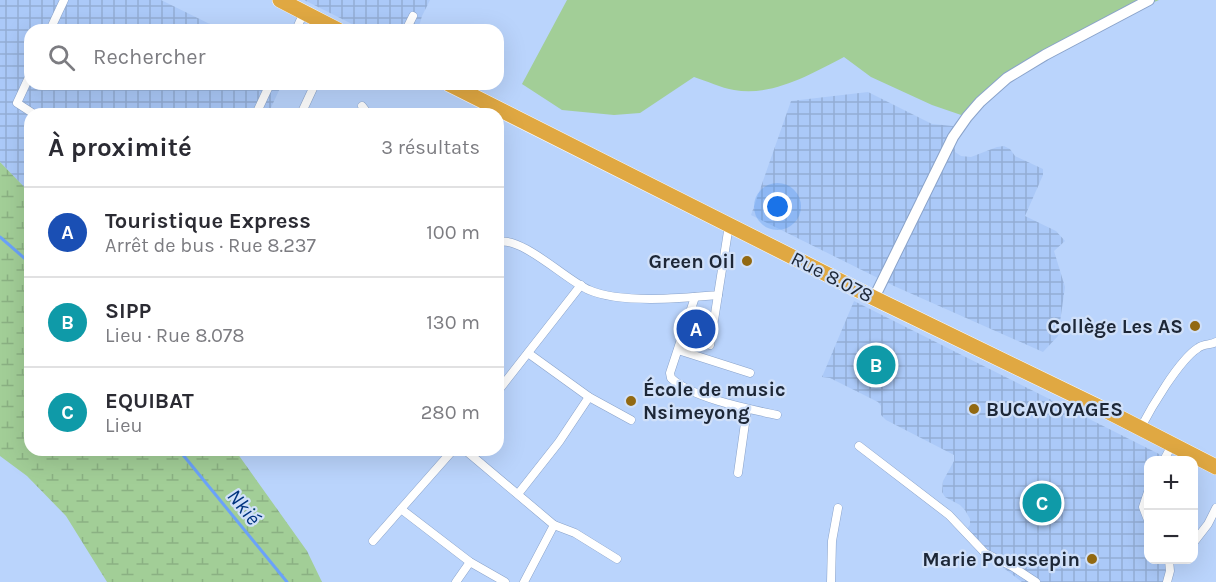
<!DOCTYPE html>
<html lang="fr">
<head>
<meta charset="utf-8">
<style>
  :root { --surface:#fff; --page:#f2f2f3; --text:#2b2b33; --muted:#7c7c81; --line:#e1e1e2; --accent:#926912 }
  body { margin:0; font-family:Karla,sans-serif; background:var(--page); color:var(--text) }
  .controls { position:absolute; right:18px; bottom:18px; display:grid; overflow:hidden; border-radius:12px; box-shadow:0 6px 24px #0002 }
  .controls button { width:54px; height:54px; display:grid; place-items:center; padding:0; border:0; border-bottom:2px solid var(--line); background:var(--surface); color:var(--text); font:30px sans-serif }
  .you { position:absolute; left:778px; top:207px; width:21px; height:21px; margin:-15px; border:4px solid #fff; border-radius:50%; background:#1a73e8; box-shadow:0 0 0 9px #1a73e833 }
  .badge { display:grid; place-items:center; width:39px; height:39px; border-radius:50%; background:var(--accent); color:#fff; font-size:20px; font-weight:700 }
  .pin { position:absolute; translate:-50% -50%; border:3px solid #fff; box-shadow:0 2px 6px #0006 }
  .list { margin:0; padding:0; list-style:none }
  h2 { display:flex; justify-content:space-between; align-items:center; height:78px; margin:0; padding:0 24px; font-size:26px }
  h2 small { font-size:20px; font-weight:400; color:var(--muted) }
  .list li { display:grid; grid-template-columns:39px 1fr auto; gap:18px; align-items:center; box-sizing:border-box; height:90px; padding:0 24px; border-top:2px solid var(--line) }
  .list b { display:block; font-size:22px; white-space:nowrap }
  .list p { margin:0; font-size:20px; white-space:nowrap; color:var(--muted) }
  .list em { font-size:20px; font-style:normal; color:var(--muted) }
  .icon { flex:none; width:33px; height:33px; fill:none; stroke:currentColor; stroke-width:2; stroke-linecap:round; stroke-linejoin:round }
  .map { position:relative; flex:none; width:1216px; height:582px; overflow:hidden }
  .search { position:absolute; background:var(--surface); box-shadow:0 6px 24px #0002; left:24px; top:24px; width:480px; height:66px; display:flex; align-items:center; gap:15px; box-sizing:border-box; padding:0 21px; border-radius:18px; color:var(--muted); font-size:22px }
  .panel { position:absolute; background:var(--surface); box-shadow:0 6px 24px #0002; left:24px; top:108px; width:480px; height:348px; border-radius:18px }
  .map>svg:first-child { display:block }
  .industrial { fill:url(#industrial-grid) }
  .grass { fill:#a2ce97 }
  .wetland { fill:url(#wetland-marsh) }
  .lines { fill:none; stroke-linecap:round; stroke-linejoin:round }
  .stream { stroke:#6ba2f9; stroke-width:3 }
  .street-casing { stroke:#8aa3ca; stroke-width:9 }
  .secondary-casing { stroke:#8aa3ca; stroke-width:12 }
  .highway-casing { stroke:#fff; stroke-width:16 }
  .street { stroke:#fff; stroke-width:8 }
  .secondary { stroke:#fff; stroke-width:10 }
  .highway { stroke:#e0a842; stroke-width:15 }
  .poi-dot { fill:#926912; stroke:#d0e0f9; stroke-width:2 }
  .labels { text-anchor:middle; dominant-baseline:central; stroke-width:4.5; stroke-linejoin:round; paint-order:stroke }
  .poi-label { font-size:20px; font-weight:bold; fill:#1d2737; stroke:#d0e0f9; text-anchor:end }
  .street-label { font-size:20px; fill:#1d2737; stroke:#d0e0f9 }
  .water-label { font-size:21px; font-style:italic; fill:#01347f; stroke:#d0e0f9 }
</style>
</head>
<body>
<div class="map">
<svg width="1216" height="582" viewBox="0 0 1216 582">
  <defs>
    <pattern id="industrial-grid" width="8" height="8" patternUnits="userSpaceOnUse" patternTransform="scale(1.5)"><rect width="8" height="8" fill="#abc9f8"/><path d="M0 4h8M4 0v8" fill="none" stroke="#93add5"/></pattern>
    <pattern id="wetland-marsh" width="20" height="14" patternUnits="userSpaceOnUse" patternTransform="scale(1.5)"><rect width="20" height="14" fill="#a2ce97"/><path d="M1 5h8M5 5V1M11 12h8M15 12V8" fill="none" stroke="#8bb183"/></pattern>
  </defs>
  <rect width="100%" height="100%" fill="#bad4fc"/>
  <g class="industrial">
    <path d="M0,0H161L222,30H30V84H282L268,114H30V193L0,162Z"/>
    <path d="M304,0H430L422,16L418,30H364Z"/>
    <path d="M868,92L932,124L953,126L955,152L961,156L971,157L997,147L1004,146L1010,149L1015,156L1043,169V175L1025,216L1056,231L1065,241L1054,251L1065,287L1058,336L1043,352L894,286L751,215L791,101Z"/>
    <path d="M854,301L1169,459L1168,460H1148V560H1171L1170,582H1022L967,540V529L970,525V519L965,510L960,505L945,497L942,492L943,481L954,461V455L886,420L881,415V406L878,402L830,378L822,377Z"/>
  </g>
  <path class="grass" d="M567,0H1159L1114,19L1007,78L967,117L932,105L871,77L844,57C811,74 772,97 734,90C721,88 707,81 694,77L640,113L614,115L562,110L522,84Z"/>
  <path class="wetland" d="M0,162L30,193V450H235L307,551L322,582H107L66,516L27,476L0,456Z"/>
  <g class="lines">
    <g class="stream">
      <path d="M0,237L30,263"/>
      <path d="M179,450L287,582"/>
    </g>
    <g class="street-casing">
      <g id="street">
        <path d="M50,30L64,0"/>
        <path d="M296,30L304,12"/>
        <path d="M406,30L413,16"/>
        <path d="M30,75L17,103L34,114"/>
        <path d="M362,106L368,114"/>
        <path d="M256,114L270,84"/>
        <path d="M301,114L315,84"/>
        <path d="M498,242C522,236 567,281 589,290C621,304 684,298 718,295L729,225"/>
        <path d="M695,297L670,373L671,378C692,398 749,409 777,415"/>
        <path d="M710,345L718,295"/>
        <path d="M678,350L750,373"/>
        <path d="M528,353L589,397L631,420"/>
        <path d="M498,391L581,285"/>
        <path d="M1140,429C1151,408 1179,360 1198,348C1203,344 1211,345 1216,342"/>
        <path d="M859,446L949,515L985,553L1013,567L1036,582"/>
        <path d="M453,450L401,509L470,562L505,582"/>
        <path d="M465,450L554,525L524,582"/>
        <path d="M1164,460L1172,445"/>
        <path d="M738,473L747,409"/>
        <path d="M1148,492L1143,507L1148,520"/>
        <path d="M518,494L559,442L589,397"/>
        <path d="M554,525L575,533L617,559"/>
        <path d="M373,541L401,509"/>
        <path d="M1194,542L1208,524L1216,508"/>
        <path d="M456,582L470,562"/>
        <path d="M831,582L832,541L838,508"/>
        <path d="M1167,582L1170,571L1169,560"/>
      </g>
    </g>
    <g class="secondary-casing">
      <path id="secondary" d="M874,298L953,137L967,117L980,102L1007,78L1045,55L1149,0"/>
    </g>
    <g class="highway-casing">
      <g id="highway">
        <path d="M280,0L338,30"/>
        <path d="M449,84L874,298L1103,409L1216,467"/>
      </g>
    </g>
    <use href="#street" class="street"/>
    <use href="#secondary" class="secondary"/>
    <use href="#highway" class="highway"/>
  </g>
  <g class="poi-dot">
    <circle cx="747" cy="261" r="6"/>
    <circle cx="1195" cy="326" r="6"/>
    <circle cx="631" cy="401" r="6"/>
    <circle cx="974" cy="409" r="6"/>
    <circle cx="1092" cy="559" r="6"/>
  </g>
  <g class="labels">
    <g class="poi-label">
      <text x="735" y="261">Green Oil</text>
      <text x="1183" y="326">Collège Les AS</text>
      <text x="643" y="389" text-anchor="start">École de music<tspan x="643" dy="23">Nsimeyong</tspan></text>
      <text x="986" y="409" text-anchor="start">BUCAVOYAGES</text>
      <text x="1080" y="559">Marie Poussepin</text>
    </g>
    <g class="street-label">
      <text transform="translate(832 277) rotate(27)">Rue 8.078</text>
    </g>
    <g class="water-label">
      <text transform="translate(244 507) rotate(51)">Nkié</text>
    </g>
  </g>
</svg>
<div class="controls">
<button>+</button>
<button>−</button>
</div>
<div class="you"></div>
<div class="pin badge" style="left:696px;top:329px;background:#1a4fb4">A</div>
<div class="pin badge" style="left:876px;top:365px;background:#0f9aa8">B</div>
<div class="pin badge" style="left:1042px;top:503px;background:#0f9aa8">C</div>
<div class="search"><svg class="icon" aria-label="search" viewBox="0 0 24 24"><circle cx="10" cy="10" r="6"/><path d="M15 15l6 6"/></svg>Rechercher</div>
<section class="panel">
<h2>À proximité<small>3 résultats</small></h2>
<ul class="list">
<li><span class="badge" style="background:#1a4fb4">A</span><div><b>Touristique Express</b><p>Arrêt de bus · Rue 8.237</p></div><em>100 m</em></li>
<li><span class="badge" style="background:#0f9aa8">B</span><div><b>SIPP</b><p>Lieu · Rue 8.078</p></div><em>130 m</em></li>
<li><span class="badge" style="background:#0f9aa8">C</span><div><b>EQUIBAT</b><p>Lieu</p></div><em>280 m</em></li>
</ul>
</section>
</div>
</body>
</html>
